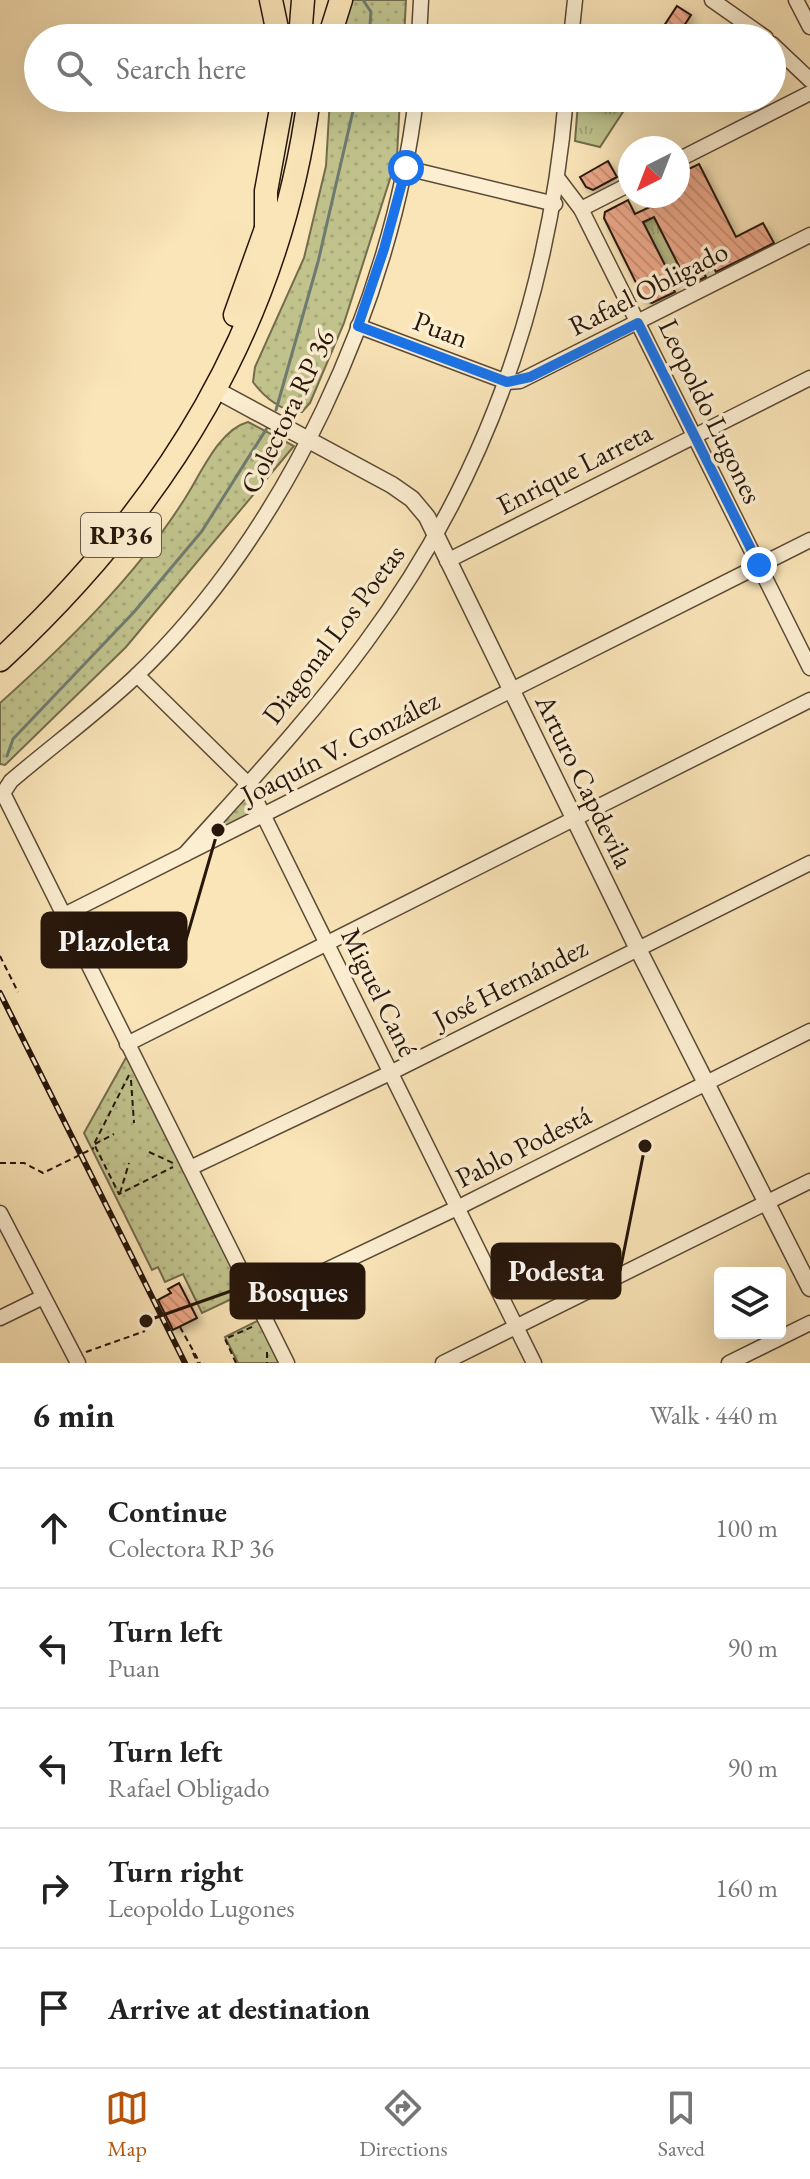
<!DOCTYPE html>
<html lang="en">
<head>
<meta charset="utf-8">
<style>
  :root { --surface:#fff; --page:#f6f6f6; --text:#222; --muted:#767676; --line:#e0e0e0; --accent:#b45309 }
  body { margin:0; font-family:"EB Garamond",serif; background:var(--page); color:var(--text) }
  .controls { position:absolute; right:24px; bottom:24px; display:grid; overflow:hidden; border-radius:8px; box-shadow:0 8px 32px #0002 }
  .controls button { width:72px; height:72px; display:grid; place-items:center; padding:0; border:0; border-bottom:2px solid var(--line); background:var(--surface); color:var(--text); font:40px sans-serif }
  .compass { position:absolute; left:618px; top:136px; width:72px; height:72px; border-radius:50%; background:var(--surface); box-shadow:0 8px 32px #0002; rotate:222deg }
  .stop { position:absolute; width:24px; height:24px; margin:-18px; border:6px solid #1a73e8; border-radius:50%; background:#fff }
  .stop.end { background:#1a73e8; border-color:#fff; box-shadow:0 2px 8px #0008 }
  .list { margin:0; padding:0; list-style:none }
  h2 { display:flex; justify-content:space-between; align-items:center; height:104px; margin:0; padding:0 32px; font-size:34px }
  h2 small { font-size:26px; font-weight:400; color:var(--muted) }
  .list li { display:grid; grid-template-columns:52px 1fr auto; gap:24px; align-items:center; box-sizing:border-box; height:120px; padding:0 32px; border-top:2px solid var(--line) }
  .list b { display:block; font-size:30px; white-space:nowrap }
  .list p { margin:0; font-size:26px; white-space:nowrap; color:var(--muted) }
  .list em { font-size:26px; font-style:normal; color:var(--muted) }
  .icon { flex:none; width:44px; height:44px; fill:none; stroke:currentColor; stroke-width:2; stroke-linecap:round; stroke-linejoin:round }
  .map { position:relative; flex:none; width:810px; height:1363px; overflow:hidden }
  .search { position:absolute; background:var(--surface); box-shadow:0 8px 32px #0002; left:24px; right:24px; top:24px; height:88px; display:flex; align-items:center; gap:20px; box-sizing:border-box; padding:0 28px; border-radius:44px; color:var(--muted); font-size:30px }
  .sheet { height:704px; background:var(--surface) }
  nav { display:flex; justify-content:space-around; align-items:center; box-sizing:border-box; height:112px; border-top:2px solid var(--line); background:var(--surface); font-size:22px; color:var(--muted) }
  nav a { display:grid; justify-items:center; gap:4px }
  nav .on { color:var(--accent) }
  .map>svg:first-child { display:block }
  .grass { fill:url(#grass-tufts); stroke:#746c4c; stroke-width:2 }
  .park { fill:url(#park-dots); stroke:#746c4c; stroke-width:2 }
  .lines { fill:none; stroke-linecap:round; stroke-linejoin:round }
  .stream { stroke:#6f7b71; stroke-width:3 }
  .building { fill:url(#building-back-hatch); stroke:#26160b; stroke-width:2; fill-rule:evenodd; filter:url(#shadow) }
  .minor-casing { stroke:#5b4a36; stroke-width:17 }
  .tertiary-casing { stroke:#5b4a36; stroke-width:19 }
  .primary-casing { stroke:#26160b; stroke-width:25 }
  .path { stroke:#26160b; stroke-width:2; stroke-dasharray:6 4; stroke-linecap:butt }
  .minor { stroke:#fceed1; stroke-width:14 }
  .tertiary { stroke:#fceed1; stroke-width:16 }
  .primary { stroke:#fae5b8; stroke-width:22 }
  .rail-casing { stroke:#26160b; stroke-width:6 }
  .rail { stroke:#fceed1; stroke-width:3; stroke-dasharray:9; stroke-linecap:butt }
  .route { stroke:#1a73e8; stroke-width:10 }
  .labels { text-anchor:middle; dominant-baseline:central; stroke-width:7; stroke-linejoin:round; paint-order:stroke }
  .shield { fill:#fceed1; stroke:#665746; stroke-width:2 }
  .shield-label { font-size:26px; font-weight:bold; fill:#26160b }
  .street-label { font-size:28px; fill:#26160b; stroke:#fceed1 }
  .leader { fill:none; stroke:#26160b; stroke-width:3 }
  .callout-dot { fill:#26160b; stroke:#fceed1; stroke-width:3 }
  .callout { fill:#26160b; stroke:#26160b; stroke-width:3 }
  .callout-label { font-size:30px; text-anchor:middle; font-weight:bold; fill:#fff }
</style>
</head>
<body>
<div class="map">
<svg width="810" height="1363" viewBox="0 0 810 1363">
  <defs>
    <pattern id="grass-tufts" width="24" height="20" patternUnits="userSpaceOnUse" patternTransform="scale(2)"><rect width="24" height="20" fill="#c1c38d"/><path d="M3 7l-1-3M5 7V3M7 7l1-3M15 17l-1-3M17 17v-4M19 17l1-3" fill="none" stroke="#a6a778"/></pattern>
    <pattern id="park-dots" width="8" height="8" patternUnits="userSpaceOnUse" patternTransform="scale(2)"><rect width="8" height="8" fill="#c1c38d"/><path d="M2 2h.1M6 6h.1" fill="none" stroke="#a6a778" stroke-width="1.8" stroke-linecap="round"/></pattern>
    <pattern id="building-back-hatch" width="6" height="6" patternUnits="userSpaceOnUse" patternTransform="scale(2)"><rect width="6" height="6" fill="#eaa687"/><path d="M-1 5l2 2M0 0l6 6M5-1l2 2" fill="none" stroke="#c98e73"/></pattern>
    <filter id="shadow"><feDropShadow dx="4.5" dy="4.5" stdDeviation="4" flood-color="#0004"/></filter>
  </defs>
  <rect width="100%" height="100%" fill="#fae5b8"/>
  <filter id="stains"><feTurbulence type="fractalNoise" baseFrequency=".0025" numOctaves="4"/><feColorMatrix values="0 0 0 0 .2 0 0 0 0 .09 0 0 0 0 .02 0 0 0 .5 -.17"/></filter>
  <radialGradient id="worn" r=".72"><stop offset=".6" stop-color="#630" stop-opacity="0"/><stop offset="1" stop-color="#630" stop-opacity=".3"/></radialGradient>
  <g class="grass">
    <path d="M617,98H632L600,147L575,141L578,103L615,108Z"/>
    <path d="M654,217L681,270L670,275L643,223Z"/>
  </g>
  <g class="park">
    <path d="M337,0H406L404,38H335Z"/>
    <path d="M330,98H400L397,157L344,323L310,403L302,412C283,413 264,397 253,382L255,367L304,258L326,166Z"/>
    <path d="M248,422L294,446L126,647L5,765L0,764V703C67,643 135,577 184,500C200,476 218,430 248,422Z"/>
    <path d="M246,794L259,814L194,846Z"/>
    <path d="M127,1056L242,1288L236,1297L202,1313L183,1274L165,1282L158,1267L152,1270L84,1133Z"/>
    <path d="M261,1319L283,1363H238L225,1337Z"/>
  </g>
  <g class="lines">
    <g class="stream">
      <path d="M363,0L371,12L369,38"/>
      <path d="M276,410L318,262L356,98"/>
      <path d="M7,756L13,739L134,612L202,531L267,428"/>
    </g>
  </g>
  <g class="building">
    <path d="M677,6L691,15L676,38H656Z"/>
    <path d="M577,98H617L615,109L577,104Z"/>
    <path d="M608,161L617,177L593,190L586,187L580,177Z"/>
    <path d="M699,164L736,237L763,223L774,243L716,272L711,262L701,267L706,277L691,284L685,273L669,281L675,292L652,303L645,301L604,218L605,212L628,200L635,214L650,207L645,196H678V174ZM654,217L681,270L670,275L643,222Z"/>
    <path d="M179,1283L197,1318L173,1330L158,1300L171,1293L168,1289Z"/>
  </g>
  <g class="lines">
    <g class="minor-casing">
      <g id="minor">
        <path d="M712,0L766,38"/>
        <path d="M796,0L810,27"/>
        <path d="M419,38L421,0"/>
        <path d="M571,38L575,0"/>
        <path d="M772,44L810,80"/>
        <path d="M678,160L810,93"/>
        <path d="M406,168L555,204"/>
        <path d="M559,180L581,209L810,668"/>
        <path d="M581,209L630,184"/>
        <path d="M358,326L507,382L520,381L810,235"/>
        <path d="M447,561L810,378"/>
        <path d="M137,675L248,784L534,1363"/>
        <path d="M185,854C247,785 311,717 366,642C486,480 549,298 566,98"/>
        <path d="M64,915L810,540"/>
        <path d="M127,1044L810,700"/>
        <path d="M190,1168L390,1073L810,863"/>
        <path d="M0,1213L78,1363"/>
        <path d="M257,1303L457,1208L810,1031"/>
        <path d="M0,1318L43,1297"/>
        <path d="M287,1363L3,793L11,781C52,746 97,713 136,676C286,533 392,302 416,98"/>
        <path d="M443,1363L810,1181"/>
        <path d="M729,1363L810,1323"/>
      </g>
    </g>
    <g class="tertiary-casing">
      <path id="tertiary" d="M216,390L392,485L412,499L427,517L637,947L810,1288"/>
    </g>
    <g class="primary-casing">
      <g id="primary">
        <path d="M271,0L279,38"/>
        <path d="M300,38L303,0"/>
        <path d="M329,38L341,0"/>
        <path d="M266,231V191L283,98"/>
        <path d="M235,315L268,223"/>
        <path d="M0,660C166,506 279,325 309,98"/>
      </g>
    </g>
    <g class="path">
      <path d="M0,956L18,992"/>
      <path d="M129,1075L94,1144L119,1194L173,1167"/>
      <path d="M131,1080L134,1123"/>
      <path d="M95,1144L114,1134"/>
      <path d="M149,1152L173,1163"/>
      <path d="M0,1163H24L43,1173L94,1148"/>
      <path d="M120,1193L129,1163"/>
      <path d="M180,1327L200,1363"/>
      <path d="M86,1352L145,1331"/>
      <path d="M267,1352V1363"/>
      <path d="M193,1353L198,1363"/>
      <path d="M236,1363L225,1339L254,1326"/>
    </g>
    <use href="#minor" class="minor"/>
    <use href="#tertiary" class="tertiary"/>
    <use href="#primary" class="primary"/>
    <g class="rail-casing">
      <path id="rail" d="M0,993L185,1363"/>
    </g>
    <use href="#rail" class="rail"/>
  </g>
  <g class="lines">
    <path class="route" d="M406,168L384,249L358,326L507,382L530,377L638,323L759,565"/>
  </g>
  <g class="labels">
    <rect class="shield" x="81" y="513" width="80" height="44" rx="6"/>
    <g class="shield-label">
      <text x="121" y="535">RP36</text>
    </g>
    <g class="street-label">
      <text transform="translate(648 288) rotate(-27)">Rafael Obligado</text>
      <text transform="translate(441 329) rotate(21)">Puan</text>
      <text transform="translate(287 411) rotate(-64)">Colectora RP 36</text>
      <text transform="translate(711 411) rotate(64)">Leopoldo Lugones</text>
      <text transform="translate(574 468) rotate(-27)">Enrique Larreta</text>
      <text transform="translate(333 634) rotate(-53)">Diagonal Los Poetas</text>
      <text transform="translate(340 747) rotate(-27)">Joaquín V. González</text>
      <text transform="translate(585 781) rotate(64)">Arturo Capdevila</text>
      <text transform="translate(510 983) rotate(-27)">José Hernández</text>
      <text transform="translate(380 992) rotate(64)">Miguel Cané</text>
      <text transform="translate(523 1146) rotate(-27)">Pablo Podestá</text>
    </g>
  </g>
  <path class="leader" d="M218 830L186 940M645 1146L620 1271M146 1321L231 1291"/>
  <g class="callout-dot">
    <circle cx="218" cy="830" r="8"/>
    <circle cx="645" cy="1146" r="8"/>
    <circle cx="146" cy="1321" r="8"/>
  </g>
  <g class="callout">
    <rect x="42" y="913" width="144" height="54" rx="8"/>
    <rect x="492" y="1244" width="128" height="54" rx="8"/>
    <rect x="231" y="1264" width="133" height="54" rx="8"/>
  </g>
  <g class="callout-label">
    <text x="114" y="951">Plazoleta</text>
    <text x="556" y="1281">Podesta</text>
    <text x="298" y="1302">Bosques</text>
  </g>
  <rect width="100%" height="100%" filter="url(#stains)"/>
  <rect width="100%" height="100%" fill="url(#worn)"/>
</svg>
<div class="controls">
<button><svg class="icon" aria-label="layers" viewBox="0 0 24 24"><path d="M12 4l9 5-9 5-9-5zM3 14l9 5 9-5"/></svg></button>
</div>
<svg class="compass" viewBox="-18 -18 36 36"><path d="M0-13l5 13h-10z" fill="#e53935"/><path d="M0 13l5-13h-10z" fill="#767676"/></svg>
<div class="stop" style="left:406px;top:168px"></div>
<div class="stop end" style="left:759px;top:565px"></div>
<div class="search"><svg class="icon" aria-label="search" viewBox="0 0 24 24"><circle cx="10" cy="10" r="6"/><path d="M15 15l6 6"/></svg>Search here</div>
</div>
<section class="sheet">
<h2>6 min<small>Walk · 440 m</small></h2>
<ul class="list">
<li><svg class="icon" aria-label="ahead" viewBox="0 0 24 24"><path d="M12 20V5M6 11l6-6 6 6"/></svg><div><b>Continue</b><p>Colectora RP 36</p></div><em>100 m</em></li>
<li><svg class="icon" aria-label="left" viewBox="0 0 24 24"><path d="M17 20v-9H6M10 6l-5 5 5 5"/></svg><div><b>Turn left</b><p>Puan</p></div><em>90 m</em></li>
<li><svg class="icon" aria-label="left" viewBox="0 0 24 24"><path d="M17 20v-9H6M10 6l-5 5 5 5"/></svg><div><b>Turn left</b><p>Rafael Obligado</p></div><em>90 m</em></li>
<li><svg class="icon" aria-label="right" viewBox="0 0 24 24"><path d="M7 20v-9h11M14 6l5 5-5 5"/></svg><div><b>Turn right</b><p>Leopoldo Lugones</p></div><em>160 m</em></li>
<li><svg class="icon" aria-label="arrive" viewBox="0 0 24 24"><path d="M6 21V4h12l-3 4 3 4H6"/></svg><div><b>Arrive at destination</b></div></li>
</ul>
</section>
<nav>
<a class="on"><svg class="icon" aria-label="map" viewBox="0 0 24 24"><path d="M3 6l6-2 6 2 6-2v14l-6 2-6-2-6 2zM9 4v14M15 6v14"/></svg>Map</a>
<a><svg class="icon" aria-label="directions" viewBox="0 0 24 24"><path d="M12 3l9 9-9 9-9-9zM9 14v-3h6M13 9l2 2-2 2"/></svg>Directions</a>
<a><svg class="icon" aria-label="saved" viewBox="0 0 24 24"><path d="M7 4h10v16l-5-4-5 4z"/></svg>Saved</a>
</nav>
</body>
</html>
